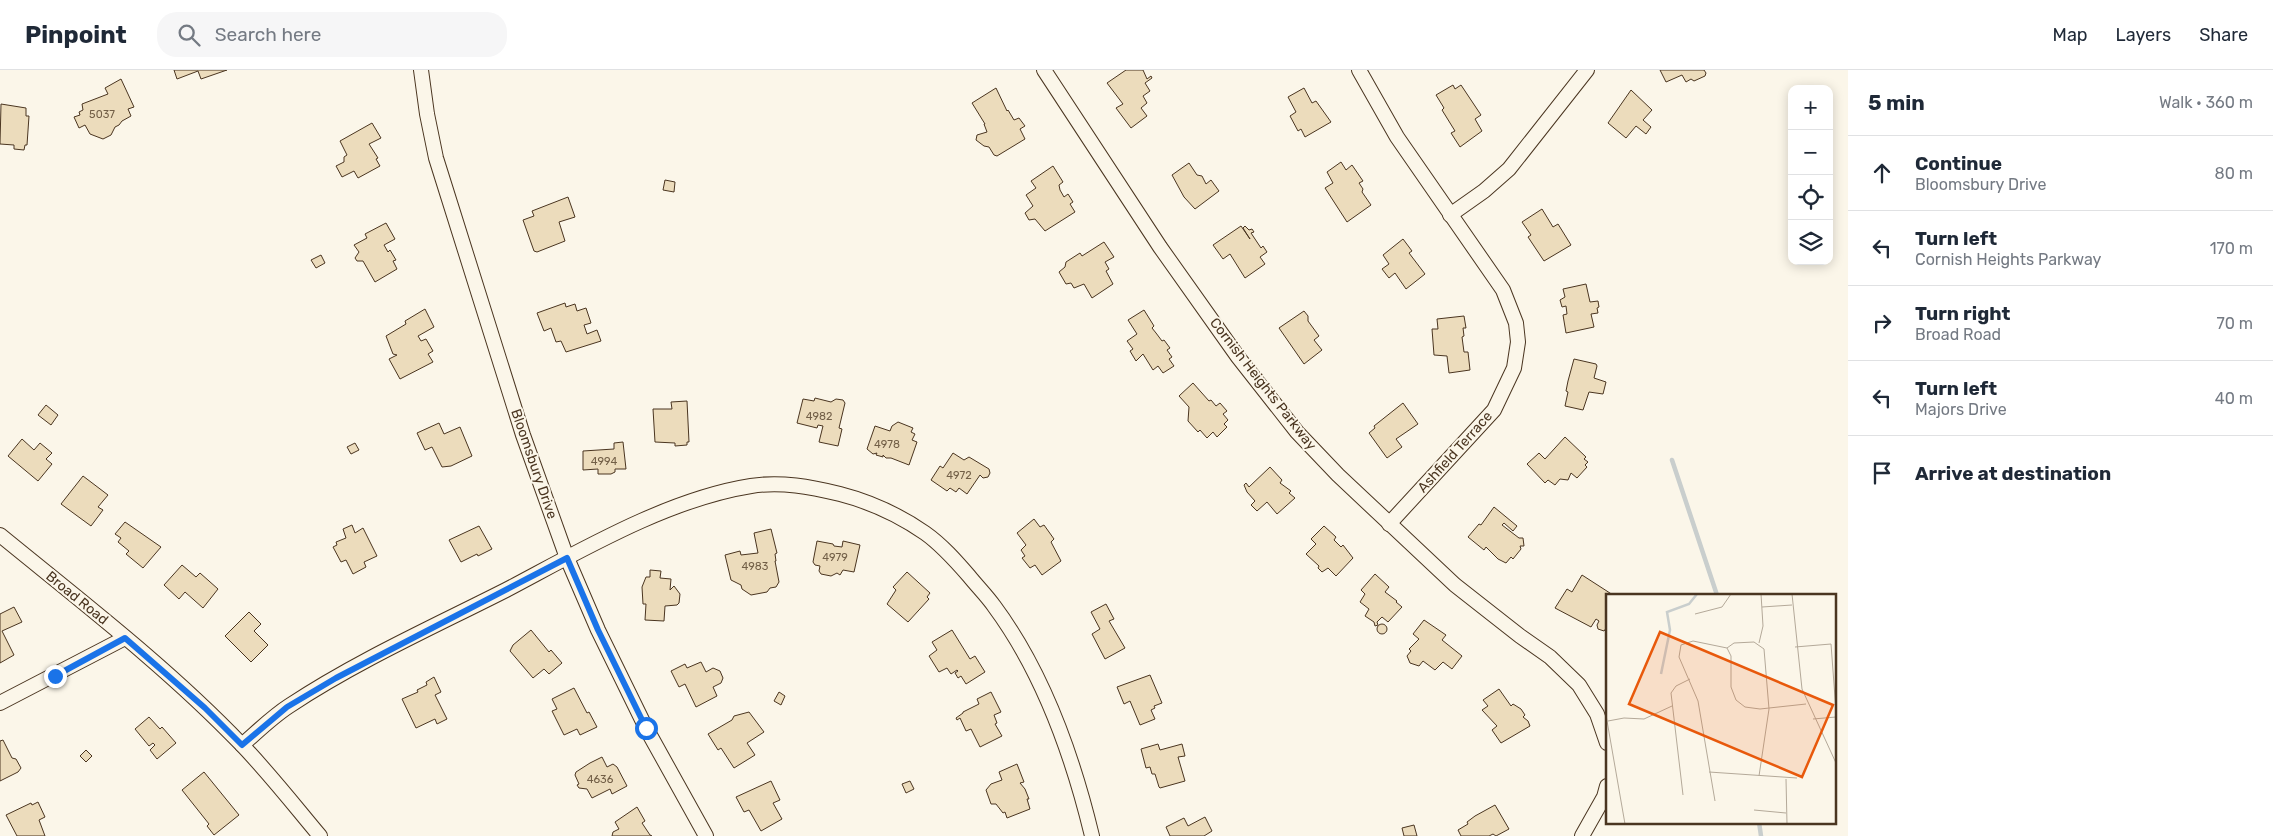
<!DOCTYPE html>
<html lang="en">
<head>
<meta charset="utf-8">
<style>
  :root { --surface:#fff; --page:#f6f6f7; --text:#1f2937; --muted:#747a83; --line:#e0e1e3 }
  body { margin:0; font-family:Rubik,sans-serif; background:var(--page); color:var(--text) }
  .controls { position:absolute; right:15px; top:15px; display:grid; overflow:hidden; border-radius:10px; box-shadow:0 2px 12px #0003 }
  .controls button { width:45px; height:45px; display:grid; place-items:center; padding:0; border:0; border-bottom:1px solid var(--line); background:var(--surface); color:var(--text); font:25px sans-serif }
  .stop { position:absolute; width:15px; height:15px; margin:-11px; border:4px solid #1a73e8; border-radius:50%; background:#fff }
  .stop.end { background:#1a73e8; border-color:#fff; box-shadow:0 1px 5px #0008 }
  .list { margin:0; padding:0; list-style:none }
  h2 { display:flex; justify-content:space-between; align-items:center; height:65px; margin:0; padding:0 20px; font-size:21px }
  h2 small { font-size:16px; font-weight:400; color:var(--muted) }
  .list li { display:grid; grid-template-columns:32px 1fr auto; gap:15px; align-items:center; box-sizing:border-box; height:75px; padding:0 20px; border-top:1px solid var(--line) }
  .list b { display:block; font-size:19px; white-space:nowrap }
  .list p { margin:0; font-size:16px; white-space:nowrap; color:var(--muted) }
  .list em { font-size:16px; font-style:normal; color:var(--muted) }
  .icon { flex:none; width:28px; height:28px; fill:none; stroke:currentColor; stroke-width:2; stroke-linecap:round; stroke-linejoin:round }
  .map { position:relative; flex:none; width:1848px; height:766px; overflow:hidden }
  header { display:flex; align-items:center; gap:30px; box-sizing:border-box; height:70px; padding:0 25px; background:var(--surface); border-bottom:1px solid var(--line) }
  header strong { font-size:24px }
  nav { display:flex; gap:28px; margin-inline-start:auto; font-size:18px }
  .search { width:350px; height:45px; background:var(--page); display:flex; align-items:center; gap:12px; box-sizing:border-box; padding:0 18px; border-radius:20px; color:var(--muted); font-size:19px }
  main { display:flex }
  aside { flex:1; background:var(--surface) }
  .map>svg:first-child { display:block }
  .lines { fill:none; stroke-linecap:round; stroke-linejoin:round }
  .stream { stroke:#c9cecd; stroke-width:4.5 }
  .building { fill:#ecdcbc; stroke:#4a3520 }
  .minor-casing { stroke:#4a3520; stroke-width:16 }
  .minor { stroke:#fbf6e9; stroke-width:14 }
  .route { stroke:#1a73e8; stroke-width:6 }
  .labels { text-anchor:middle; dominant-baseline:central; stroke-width:4; stroke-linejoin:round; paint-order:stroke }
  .number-label { font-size:11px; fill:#725f47 }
  .street-label { font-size:14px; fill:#4a3520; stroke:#fbf6e9 }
  .inset-river { fill:none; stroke:#c9cecd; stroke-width:2.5 }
  .inset-road { fill:none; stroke:#b4a999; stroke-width:1 }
  .view { fill:#e8590c; fill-opacity:0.15; stroke:#e8590c; stroke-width:2.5 }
  .inset-edge { fill:none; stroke:#4a3520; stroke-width:2.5 }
</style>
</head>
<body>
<header>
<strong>Pinpoint</strong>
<div class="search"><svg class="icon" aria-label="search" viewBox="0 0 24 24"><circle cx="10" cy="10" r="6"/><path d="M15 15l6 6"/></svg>Search here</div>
<nav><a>Map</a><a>Layers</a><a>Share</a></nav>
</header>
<main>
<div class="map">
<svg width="1848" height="766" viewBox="0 0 1848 766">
  <rect width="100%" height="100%" fill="#fbf6e9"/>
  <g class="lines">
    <g class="stream">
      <path d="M1672,390L1717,525"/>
      <path d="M1759,752L1761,766"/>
    </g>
  </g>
  <g class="building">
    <path d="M174,0H227L201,9L198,1L177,9Z"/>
    <path d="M1126,0H1143L1147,9L1151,6L1152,8L1145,13L1150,21L1143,26L1147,33L1141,38L1147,46L1131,58L1116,38L1123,34L1107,13Z"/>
    <path d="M1660,0H1704L1706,3L1705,6L1694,11L1691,9L1686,12L1682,5L1666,12Z"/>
    <path d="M121,9L134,37L128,39L131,46L122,51L119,55L115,57L111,65L103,69L90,64L85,55L79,58L74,47L80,45L79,42L83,40L82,34L108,24L105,18Z"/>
    <path d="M1453,15L1455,19L1461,15L1481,45L1475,49L1482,61L1460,77L1451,63L1455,61L1442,40L1444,38L1436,25Z"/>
    <path d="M996,18L1007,41L1008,40L1014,50L1019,48L1025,56L1020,59L1025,69L997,86L994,85L989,77L984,76L976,70L977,65L987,62L984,54H985L972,33Z"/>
    <path d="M1304,18L1312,33L1316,31L1331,52L1305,67L1301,59L1298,61L1290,46L1296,42L1288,27Z"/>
    <path d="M1631,20L1652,40L1643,50L1651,57L1646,64L1636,56L1626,68L1608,53Z"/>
    <path d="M1,34L26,38V46H29L27,75H25L24,80L14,79V75L0,74Z"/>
    <path d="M372,53L381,68L369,74L378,88L376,89L380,96L358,108L354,101L342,107L336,96L344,92V87L347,85L340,71Z"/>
    <path d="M1341,92L1346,100L1352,95L1363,111L1359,113L1363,119L1362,122L1371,135L1347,152L1325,118L1333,113L1327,102Z"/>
    <path d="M1189,93L1197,105L1202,106L1206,114L1211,110L1219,121L1195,139L1184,127L1172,105Z"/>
    <path d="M1053,96L1063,112L1059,115L1060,120L1064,127L1068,124L1073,132L1070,134L1075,142L1045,161L1035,149L1029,150L1025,143L1033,136L1026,125L1036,118L1031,111Z"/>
    <path d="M665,110L675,112L674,122L663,120Z"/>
    <path d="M568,127L575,147L559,152L565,171L537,182L534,181L523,150L534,146L532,141Z"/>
    <path d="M1542,139L1553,157L1558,154L1571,175L1544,191L1528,167L1531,165L1522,152Z"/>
    <path d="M386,153L395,169L384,175L388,182L390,180L396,190L393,191L397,199L375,212L363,191H357L355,188L359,182L354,175L367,168L365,164Z"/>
    <path d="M1241,156L1250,169L1243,158L1245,156L1249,160L1252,159L1254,162L1251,163L1261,178L1263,176L1267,182L1260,187L1265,194L1245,208L1230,184L1223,189L1213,175Z"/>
    <path d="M1403,169L1412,181L1409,183L1425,204L1406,219L1395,203L1389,208L1382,199L1389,194L1383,185Z"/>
    <path d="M1104,172L1114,187L1105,192L1109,199L1106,201L1113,214L1092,228L1084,214L1074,218L1071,213L1066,214L1059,202L1065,197L1066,192L1080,183L1082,186Z"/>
    <path d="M321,185L325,193L316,198L311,190Z"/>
    <path d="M1586,214L1590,232L1598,231L1599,237L1597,238L1598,243L1591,244L1594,257L1566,263L1563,245L1567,244L1566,236L1562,237L1560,230L1565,227L1563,219Z"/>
    <path d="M565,233L566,237L575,234L577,241L586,238L591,253L584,255L587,264L597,260L601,271L566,282L561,271L556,272L551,258L544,261L537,243Z"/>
    <path d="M425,239L434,257L418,266L421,271L426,269L433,281L428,284L433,292L400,309L389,289L397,285L393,284L386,266L406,254L405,251Z"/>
    <path d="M1144,240L1154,256L1152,258L1156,263L1162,271L1164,270L1170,278L1167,280L1172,287L1169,289L1174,296L1163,303L1158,296L1153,300L1143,284L1136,291L1130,281L1133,279L1127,271L1137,264L1128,250Z"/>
    <path d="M1304,241L1308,246V251L1319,266L1314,270L1322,280L1304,294L1279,258Z"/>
    <path d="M1464,246L1466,258H1463L1464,266L1462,267L1464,282H1468L1470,300L1449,303L1447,286L1434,285L1432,259H1438L1437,249Z"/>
    <path d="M1574,289L1596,294L1597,296L1594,308L1606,312L1603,324L1589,322L1583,340L1565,336L1568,322L1566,321L1568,311Z"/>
    <path d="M1193,313L1209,331L1211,330L1216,336L1220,333L1227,341L1223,344L1228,350L1224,354L1227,357L1217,367L1213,362L1207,368L1200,360L1198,362L1188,351L1189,337L1179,326Z"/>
    <path d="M815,328L831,332L836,329L843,330L845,333L839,358L842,359L838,376L819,372L823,356L818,355L817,358L797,353L803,329L814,331Z"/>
    <path d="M687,331L689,372H687V375L675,376V373L655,372L653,339H672L671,332Z"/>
    <path d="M1403,333L1418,354L1396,369L1402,377L1387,388L1369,363L1375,358L1374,356Z"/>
    <path d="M46,335L58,345L51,355L38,345Z"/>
    <path d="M898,352L913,358L911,362L915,364L912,370L917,372L909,395L891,388H886L883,385V387L876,385L877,383L873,384L867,379L875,356L890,361L892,356Z"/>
    <path d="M439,353L444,364L460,357L472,386L451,396L442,397L432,377L425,380L417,363Z"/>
    <path d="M1565,367L1586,387L1584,389L1588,392L1585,395L1587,397L1577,408L1571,403L1568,410L1560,409L1555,415L1548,410L1545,413L1527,394L1539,383L1545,389Z"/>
    <path d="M22,369L34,380L40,373L52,383L46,389L52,394L38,411L8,386Z"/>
    <path d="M623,372L626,399H615V402L611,404H598V399L583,400V381L614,379V373Z"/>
    <path d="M355,373L359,380L351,384L347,377Z"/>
    <path d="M953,383L964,390L969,387L989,399L990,403L988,407L983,408L980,405L967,424L959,418L956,422L950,418L947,421L931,410L940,396L943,398Z"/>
    <path d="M1270,397L1282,410L1280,413L1291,421L1289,423L1295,428L1277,444L1267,432L1257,441L1251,435L1255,431L1247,422L1244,415L1246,413L1249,417Z"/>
    <path d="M83,406L108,425L98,437L103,440L91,456L61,434Z"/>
    <path d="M1494,437L1517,456L1513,461L1504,453L1502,455L1519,468H1523L1524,476H1520L1521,479L1513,489L1511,487L1506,493L1498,489L1486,477L1484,480L1468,467L1479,454L1481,455Z"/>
    <path d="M1034,449L1040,457L1044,455L1054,469L1051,472L1061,491L1042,505L1035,495L1030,498L1022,488L1025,486L1021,480L1026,475L1017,463Z"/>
    <path d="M125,452L161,477L143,498L126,484L129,481L118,472L121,468L115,464Z"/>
    <path d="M352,455L355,463L363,458L377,486L364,492L366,497L353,504L346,490L341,492L333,477L337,475L336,472L346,468L343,459Z"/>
    <path d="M479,456L492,479L478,486L477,484L461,492L449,470Z"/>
    <path d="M1324,456L1336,467L1334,470L1341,477L1343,475L1353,488L1336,506L1328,498L1322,502L1318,498L1319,496L1306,484L1316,474L1311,469Z"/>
    <path d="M771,459L777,483L775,484L776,491H775L779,512L776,517L770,518L767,522L751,525L742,519L741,515L731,510L725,485L740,481L741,485L758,483L754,463Z"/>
    <path d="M817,471L833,474L834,476L842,477L843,471L860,475L854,502L843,500L840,505L837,503L831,506L821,504L819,501L820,496L815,495L813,492Z"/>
    <path d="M182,495L196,507L200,503L218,519L203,538L185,522L179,529L164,515Z"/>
    <path d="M650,500L661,501L660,508L671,509L670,520L674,516L680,524L679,533L677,535L665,536L664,551L645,550L646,534H643L642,517L646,507H650Z"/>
    <path d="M907,502L930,523L927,527L929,529L908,552L887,534L896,520L893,517Z"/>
    <path d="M1375,504L1389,517L1385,522L1397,531L1396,532L1402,537L1388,552L1382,547L1377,552L1378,555L1375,556L1374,552L1365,546L1369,539L1360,532L1365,524L1361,520Z"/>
    <path d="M1582,505L1613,525H1607V557L1604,561L1598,559L1597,555L1599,551L1596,549L1591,557L1555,538L1567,519L1572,522Z"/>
    <path d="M1106,534L1114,549L1109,551L1125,578L1105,589L1092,564L1100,559L1091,542Z"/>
    <path d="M14,537L22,552L2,561L14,585L0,593V544Z"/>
    <path d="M249,542L261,554L254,561L268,575L251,592L225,566Z"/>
    <path d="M1424,550L1446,565L1442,570L1462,586L1452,599L1443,592L1435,600L1423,591L1419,596L1410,593L1407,586L1411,581L1409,579L1419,569L1413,564Z"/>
    <circle cx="1382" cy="559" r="5"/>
    <path d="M531,560L549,582L551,580L562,593L549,604L544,599L533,608L510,581L513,575Z"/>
    <path d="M952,560L970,589L975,586L985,602L966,614L961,606L958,608L955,603L958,601L957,600L951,604L947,598L939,602L929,586L937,580L932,572Z"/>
    <path d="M701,592L706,602L713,598L720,601L723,608L721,613L713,617L717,626L696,637L685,614L679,617L671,601L685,594L687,598Z"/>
    <path d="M1150,605L1162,633L1154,636L1155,638L1151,640L1155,649L1140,655L1130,631L1124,634L1117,617Z"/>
    <path d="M434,607L441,622L435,625L447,649L437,654L435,649L416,658L402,629L418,622L417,620L427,615L426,612Z"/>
    <path d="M574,618L587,643L589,642L597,657L580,665L577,659L564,665L552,641L557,639L552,629Z"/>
    <path d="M1499,619L1511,636L1513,634L1521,639L1525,645L1523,647L1528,651L1530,656L1501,673L1492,660L1497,656L1482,640L1488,636L1483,630Z"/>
    <path d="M779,622L785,626L781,635L774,631Z"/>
    <path d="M991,622L1001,642L994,645L997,653L995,654L1002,666L980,677L971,659L966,661L960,648L957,650L956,648L963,643V642L979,634L977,629Z"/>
    <path d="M749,642L764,662L747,673L755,685L734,698L721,678L718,680L708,664L732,650L734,646Z"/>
    <path d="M149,647L160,659L162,657L176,673L157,689L150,680L155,675L153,673L149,676L135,659Z"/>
    <path d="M3,670L12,688L16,689L21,698L18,702L0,711V671Z"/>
    <path d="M1158,674L1160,680L1182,674L1185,686L1178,687L1185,711L1160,718L1159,717L1155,704H1152L1150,697L1146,698L1141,679Z"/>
    <path d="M86,680L92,686L86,692L80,686Z"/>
    <path d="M602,687L607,697L613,694L617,697L627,716L612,724L610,719L592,728L587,719L579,718L577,715L579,714L575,705L576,702L590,693Z"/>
    <path d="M1017,694L1024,712L1020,713L1025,719L1029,729H1027L1030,739L1007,748L1005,742L1003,743L996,734H991L986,720L991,714L1002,710L999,702Z"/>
    <path d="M204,702L239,745L214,765L207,756L209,754L182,720Z"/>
    <path d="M771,711L780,730L773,733L782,749L761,761L749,740L744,742L736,727Z"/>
    <path d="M910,711L914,719L906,723L902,714Z"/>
    <path d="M38,732L45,747L39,750L45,766H17L6,745L31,733L32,735Z"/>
    <path d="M1495,735L1509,759L1496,766L1493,764L1489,766H1461L1458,760L1468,754L1467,752L1475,746Z"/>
    <path d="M637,737L645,751L642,753L650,765L652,766H612L613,762L619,759L615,752Z"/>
    <path d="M1205,747L1212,761L1204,766H1170L1166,757L1184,748L1188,756Z"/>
    <path d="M1414,755L1417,766H1404L1402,758Z"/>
  </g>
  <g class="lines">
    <g class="minor-casing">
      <g id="minor">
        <path d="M421,0L427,44L436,88L523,365L567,488L598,560L646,658L706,766"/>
        <path d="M1044,0L1160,177L1238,287L1297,362L1338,405L1455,515L1520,566L1550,587L1579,615L1597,644L1607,673"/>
        <path d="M1359,0L1397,67L1503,220L1516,253L1518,272L1514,298L1494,340L1389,454"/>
        <path d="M1450,145L1484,121L1509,99L1587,0"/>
        <path d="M0,465C82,532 167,597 241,674C269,703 294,735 320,766"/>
        <path d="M0,633L125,568"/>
        <path d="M242,675C257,662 272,647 289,636C357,591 433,557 506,520C580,481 668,429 751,416C781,411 811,417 840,424C871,432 899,445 925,463C942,475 956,491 969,506C977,516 987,526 994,536C1043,602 1073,687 1092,766"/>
        <path d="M1582,766L1604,727L1607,716"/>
      </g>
    </g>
    <use href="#minor" class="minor"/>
  </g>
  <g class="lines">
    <path class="route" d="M55,606L125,568L205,638L242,675L287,637L336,608L567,488L598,560L646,658"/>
  </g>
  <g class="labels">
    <g class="number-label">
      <text x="102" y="44">5037</text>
      <text x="819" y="346">4982</text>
      <text x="887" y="374">4978</text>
      <text x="604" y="391">4994</text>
      <text x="959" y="405">4972</text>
      <text x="835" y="487">4979</text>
      <text x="755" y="496">4983</text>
      <text x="600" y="709">4636</text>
    </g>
    <g class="street-label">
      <text transform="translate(1263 314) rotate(52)">Cornish Heights Parkway</text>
      <text transform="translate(1455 382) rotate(-48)">Ashfield Terrace</text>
      <text transform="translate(534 394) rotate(71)">Bloomsbury Drive</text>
      <text transform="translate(77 528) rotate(39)">Broad Road</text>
    </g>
  </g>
  <g transform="translate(1606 524)">
    <rect width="230" height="230" fill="#fbf6e9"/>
    <path class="inset-river" d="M55,80L64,36L61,18L83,10L91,0"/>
    <path class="inset-road" d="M186,0L196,95L230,169M156,13L186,11M89,20L116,13L125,0M153,49L157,32L155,0M189,53L225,50L230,117M121,54L128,49L148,48L158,55L163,115L153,182M0,121L19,230M207,125L230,123M2,127L18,124L38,125L66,112M103,178L191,184M180,185L181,230M77,201L65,99L70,92L84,85M109,207L92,107L73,63L75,51L87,47L121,54L125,62V93L130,106L139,113L154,115L200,110M148,216L180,219"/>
    <path class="view" d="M54,38L227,111L196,183L23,110Z"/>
    <rect width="230" height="230" class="inset-edge"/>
  </g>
</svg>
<div class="controls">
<button>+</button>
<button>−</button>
<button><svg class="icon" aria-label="locate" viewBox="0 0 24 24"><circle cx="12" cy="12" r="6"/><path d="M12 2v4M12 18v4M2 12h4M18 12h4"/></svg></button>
<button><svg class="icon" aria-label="layers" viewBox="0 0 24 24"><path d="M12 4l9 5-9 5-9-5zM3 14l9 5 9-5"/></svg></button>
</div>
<div class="stop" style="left:646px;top:658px"></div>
<div class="stop end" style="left:55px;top:606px"></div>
</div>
<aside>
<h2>5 min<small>Walk · 360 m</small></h2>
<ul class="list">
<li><svg class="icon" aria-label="ahead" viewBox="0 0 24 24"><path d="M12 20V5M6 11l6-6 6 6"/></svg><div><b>Continue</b><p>Bloomsbury Drive</p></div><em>80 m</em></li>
<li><svg class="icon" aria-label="left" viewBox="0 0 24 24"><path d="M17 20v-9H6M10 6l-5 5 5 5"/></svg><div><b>Turn left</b><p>Cornish Heights Parkway</p></div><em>170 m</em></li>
<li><svg class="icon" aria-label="right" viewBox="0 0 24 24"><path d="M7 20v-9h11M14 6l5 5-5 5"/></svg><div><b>Turn right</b><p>Broad Road</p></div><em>70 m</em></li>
<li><svg class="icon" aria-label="left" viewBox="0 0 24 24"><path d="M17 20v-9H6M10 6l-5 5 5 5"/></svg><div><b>Turn left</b><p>Majors Drive</p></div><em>40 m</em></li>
<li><svg class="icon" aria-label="arrive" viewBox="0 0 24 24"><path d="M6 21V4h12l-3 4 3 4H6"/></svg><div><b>Arrive at destination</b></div></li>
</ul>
</aside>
</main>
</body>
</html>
